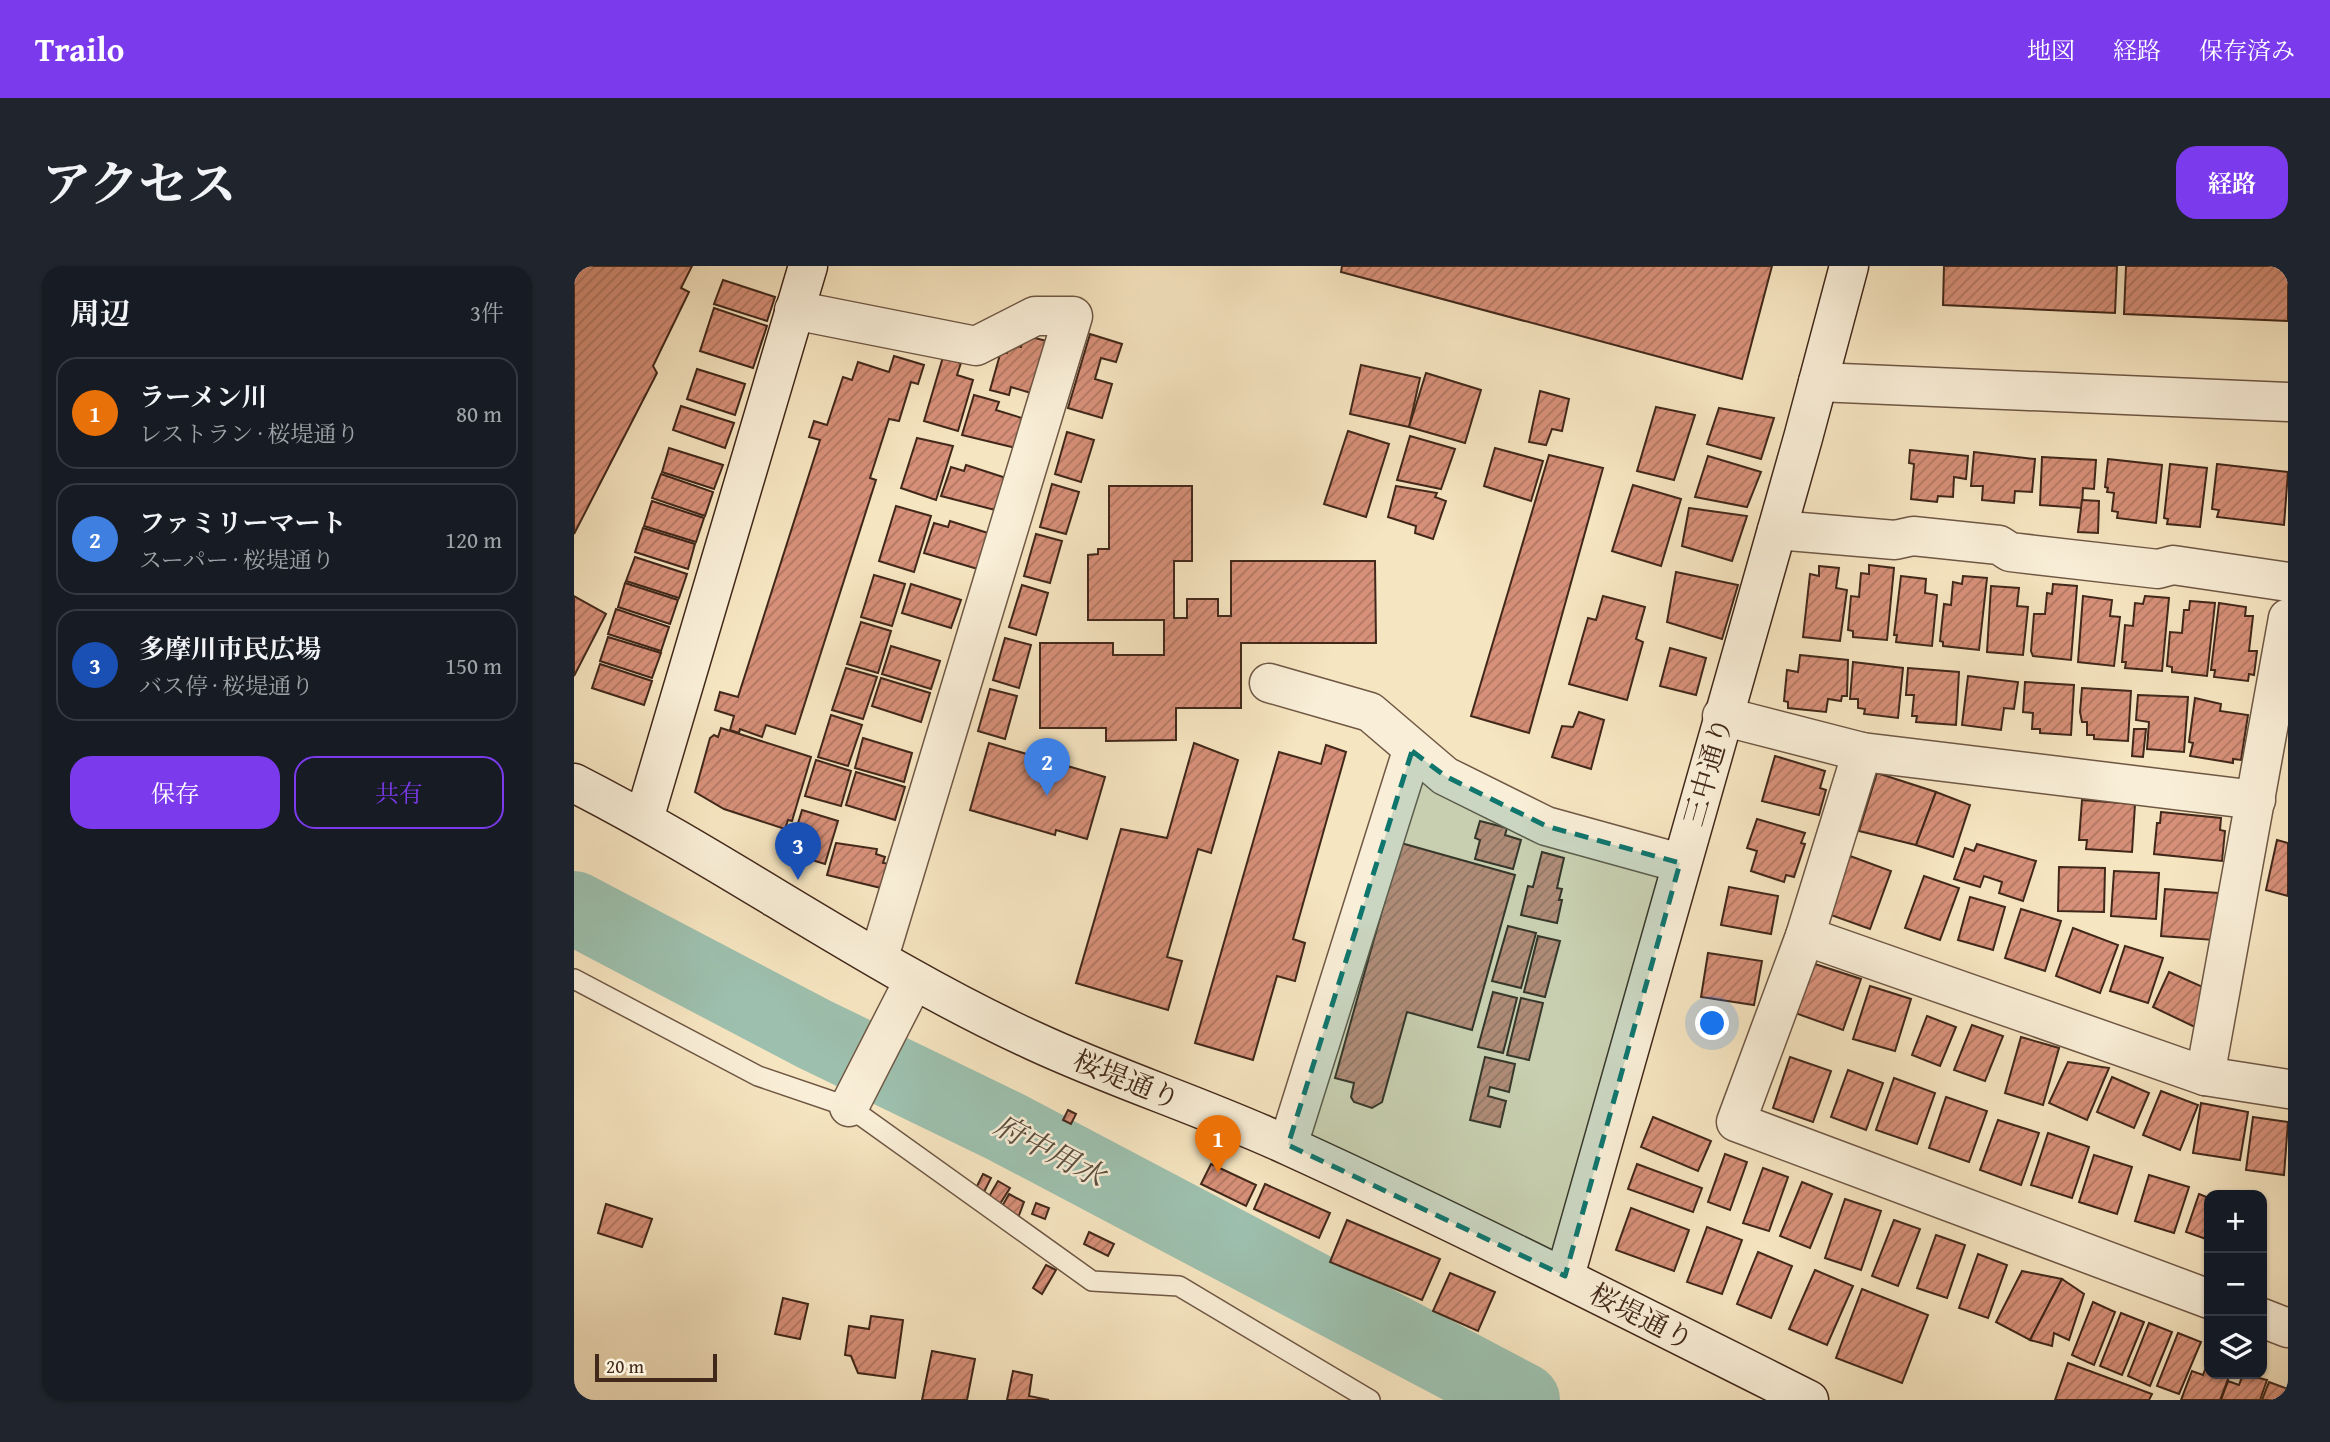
<!DOCTYPE html>
<html lang="ja">
<head>
<meta charset="utf-8">
<style>
  :root { --surface:#171b24; --page:#20242c; --text:#f1f3f6; --muted:#9ea1a6; --line:#363941; --accent:#7c3aed }
  body { margin:0; font-family:"Gentium Book Plus","Noto Serif JP",serif; background:var(--page); color:var(--text) }
  .controls { position:absolute; right:21px; bottom:21px; display:grid; overflow:hidden; border-radius:14px; box-shadow:0 2px 5px #0004 }
  .controls button { width:63px; height:63px; display:grid; place-items:center; padding:0; border:0; border-bottom:2px solid var(--line); background:var(--surface); color:var(--text); font:35px sans-serif }
  .scale { position:absolute; left:21px; bottom:18px; width:122px; box-sizing:border-box; padding-left:7px; border:4px solid #42281a; border-top:0; font-size:19px; line-height:24px; white-space:nowrap; color:#42281a; -webkit-text-stroke:5px #f9eed7; paint-order:stroke }
  .you { position:absolute; left:1139px; top:758px; width:24px; height:24px; margin:-18px; border:5px solid #fff; border-radius:50%; background:#1a73e8; box-shadow:0 0 0 10px #1a73e833 }
  .badge { display:grid; place-items:center; width:46px; height:46px; border-radius:50%; background:var(--accent); color:#fff; font-size:23px; font-weight:700 }
  .pin { position:absolute; translate:-50% -58px; filter:drop-shadow(0 2px 4px #0008) }
  .pin::after { content:''; position:absolute; top:37px; width:24px; height:21px; background:inherit; clip-path:polygon(0 0,100% 0,50% 100%) }
  .list { margin:0; padding:0; list-style:none }
  h2 { display:flex; justify-content:space-between; align-items:center; height:91px; margin:0; padding:0 28px; font-size:30px }
  h2 small { font-size:23px; font-weight:400; color:var(--muted) }
  .list li { display:grid; grid-template-columns:46px 1fr auto; gap:21px; align-items:center; box-sizing:border-box; height:112px; margin:0 14px 14px; padding:0 14px; border:2px solid var(--line); border-radius:21px }
  .list b { display:block; font-size:26px; white-space:nowrap }
  .list p { margin:0; font-size:23px; white-space:nowrap; color:var(--muted) }
  .list em { font-size:23px; font-style:normal; color:var(--muted) }
  .actions { display:flex; gap:14px; padding:21px 28px }
  .actions a { flex:1; padding:16px 0; border:2px solid var(--accent); border-radius:21px; text-align:center; font-size:24px; color:var(--accent) }
  .actions .main { background:var(--accent); color:#fff }
  .icon { flex:none; width:38px; height:38px; fill:none; stroke:currentColor; stroke-width:2; stroke-linecap:round; stroke-linejoin:round }
  .map { position:relative; flex:none; width:1714px; height:1134px; overflow:hidden; border-radius:21px }
  header { display:flex; align-items:center; gap:42px; box-sizing:border-box; height:98px; padding:0 35px; background:var(--accent); color:#fff }
  header strong { font-size:33px }
  nav { display:flex; gap:38px; margin-inline-start:auto; font-size:24px }
  .intro { display:flex; align-items:center; justify-content:space-between; box-sizing:border-box; height:168px; padding:0 42px }
  h1 { margin:0; font-size:49px }
  .button { padding:18px 32px; border-radius:21px; background:var(--accent); color:#fff; font-size:24px; font-weight:700 }
  main { display:flex; gap:42px; padding:0 42px }
  aside { flex:1; background:var(--surface); border-radius:21px; box-shadow:0 2px 5px #0004 }
  .map>svg:first-child { display:block }
  .lines { fill:none; stroke-linecap:round; stroke-linejoin:round }
  .river { stroke:#9dc0ae; stroke-width:74 }
  .building { fill:url(#building-hatch); stroke:#42281a; stroke-width:2 }
  .lane-casing { stroke:#6f5744; stroke-width:22 }
  .street-casing { stroke:#6f5744; stroke-width:41 }
  .secondary-casing { stroke:#42281a; stroke-width:41 }
  .lane { stroke:#f9eed7; stroke-width:19 }
  .street { stroke:#f9eed7; stroke-width:38 }
  .secondary { stroke:#f9eed7; stroke-width:38 }
  .marked { fill:#0f766e; fill-opacity:0.2; stroke:#0f766e; stroke-width:5; stroke-dasharray:14 9; stroke-linejoin:round }
  .labels { text-anchor:middle; dominant-baseline:central; stroke-width:5; stroke-linejoin:round; paint-order:stroke }
  .street-label { font-size:28px; fill:#42281a; stroke:#f9eed7 }
  .water-label { font-size:30px; font-style:italic; fill:#594e3f; stroke:#f9eed7 }
</style>
</head>
<body>
<header>
<strong>Trailo</strong>
<nav><a>地図</a><a>経路</a><a>保存済み</a></nav>
</header>
<div class="intro"><h1>アクセス</h1><a class="button">経路</a></div>
<main>
<aside>
<h2>周辺<small>3件</small></h2>
<ul class="list">
<li><span class="badge" style="background:#e8710a">1</span><div><b>ラーメン川</b><p>レストラン · 桜堤通り</p></div><em>80 m</em></li>
<li><span class="badge" style="background:#3f7fe0">2</span><div><b>ファミリーマート</b><p>スーパー · 桜堤通り</p></div><em>120 m</em></li>
<li><span class="badge" style="background:#1a4fb4">3</span><div><b>多摩川市民広場</b><p>バス停 · 桜堤通り</p></div><em>150 m</em></li>
</ul>
<div class="actions"><a class="main">保存</a><a>共有</a></div>
</aside>
<div class="map">
<svg width="1714" height="1134" viewBox="0 0 1714 1134">
  <defs>
    <pattern id="building-hatch" width="6" height="6" patternUnits="userSpaceOnUse" patternTransform="scale(1.75)"><rect width="6" height="6" fill="#d79079"/><path d="M-1 1l2-2M0 6l6-6M5 7l2-2" fill="none" stroke="#b07662"/></pattern>
  </defs>
  <rect width="100%" height="100%" fill="#f6e5c1"/>
  <filter id="stains"><feTurbulence type="fractalNoise" baseFrequency=".00286" numOctaves="4"/><feColorMatrix values="0 0 0 0 .2 0 0 0 0 .09 0 0 0 0 .02 0 0 0 .5 -.17"/></filter>
  <radialGradient id="worn" r=".72"><stop offset=".6" stop-color="#630" stop-opacity="0"/><stop offset="1" stop-color="#630" stop-opacity=".3"/></radialGradient>
  <g class="lines">
    <path class="river" d="M0,642L240,768L432,861L949,1134"/>
  </g>
  <g class="building">
    <path d="M0,0H118L107,22L115,26L79,100L83,107L0,268Z"/>
    <path d="M768,0H1198L1168,113L767,6Z"/>
    <path d="M1370,0H1543L1541,47L1369,39Z"/>
    <path d="M1552,0H1714V55L1550,48Z"/>
    <path d="M149,14L201,31L193,55L140,38Z"/>
    <path d="M140,42L193,60L179,102L126,85Z"/>
    <path d="M516,68L548,78L542,96L527,92L521,113L538,118L528,152L494,142Z"/>
    <path d="M450,69L476,76L460,128L437,121L435,129L416,124L427,85L433,87L436,78L447,81Z"/>
    <path d="M320,90L350,99L344,118L337,116L325,155L315,153L296,212L302,214L221,468L192,459L188,471L166,463L165,467L156,464L160,450L141,444L146,426L164,431L246,174L235,171L240,155L253,159L269,111L278,114L284,96L315,106Z"/>
    <path d="M369,91L387,97L383,109L399,114L384,165L350,155Z"/>
    <path d="M787,99L846,112L835,161L776,148Z"/>
    <path d="M123,103L171,118L161,149L113,133Z"/>
    <path d="M852,107L907,124L891,177L835,161Z"/>
    <path d="M966,125L995,133L988,165L978,163L972,179L955,176Z"/>
    <path d="M400,129L425,136L422,144L451,153L442,182L388,169Z"/>
    <path d="M107,140L160,157L151,182L99,164Z"/>
    <path d="M1082,141L1121,149L1100,214L1063,205Z"/>
    <path d="M1145,142L1200,152L1187,193L1133,178Z"/>
    <path d="M774,165L815,178L792,251L750,238Z"/>
    <path d="M493,166L520,174L507,216L481,208Z"/>
    <path d="M836,170L881,183L867,223L823,214Z"/>
    <path d="M343,172L379,180L362,234L327,222Z"/>
    <path d="M95,182L149,199L140,223L88,206Z"/>
    <path d="M921,182L969,195L957,235L910,220Z"/>
    <path d="M1336,184L1394,190L1392,213L1380,211L1379,231L1364,230L1363,236L1337,233L1340,198L1335,197Z"/>
    <path d="M1400,186L1461,193L1458,226L1441,225L1440,237L1408,234L1409,220H1397Z"/>
    <path d="M975,189L1029,202L955,467L897,450Z"/>
    <path d="M1134,190L1187,206L1173,241L1121,231Z"/>
    <path d="M1468,191L1522,194L1520,223L1509,222L1508,242L1466,239Z"/>
    <path d="M1534,193L1588,199L1582,257L1543,252L1544,246L1538,245L1540,227L1533,226L1534,222L1531,221Z"/>
    <path d="M1596,198L1633,202L1626,261L1593,258L1594,253L1590,252Z"/>
    <path d="M1643,198L1714,206L1710,259L1643,251L1645,244L1638,243Z"/>
    <path d="M392,199L435,213L425,245L367,230L377,201L390,205Z"/>
    <path d="M87,208L139,226L131,250L78,232Z"/>
    <path d="M478,218L505,226L492,268L466,261Z"/>
    <path d="M1059,219L1107,233L1087,300L1038,285Z"/>
    <path d="M535,220H618V295H600V352H613V333H644V350H657V295H801L802,377H667V442H602V474L532,475V462H466V377H539V389H590V354H514V289L524,288V283H535Z"/>
    <path d="M822,220L863,227L861,231L872,235L859,273L841,267L842,260L814,251Z"/>
    <path d="M1508,234L1525,235L1524,267L1504,266Z"/>
    <path d="M78,235L130,252L122,276L70,260Z"/>
    <path d="M322,240L357,250L340,306L305,295Z"/>
    <path d="M1115,242L1173,250L1158,295L1108,280Z"/>
    <path d="M376,255L417,268L407,304L350,287L360,257L374,261Z"/>
    <path d="M69,262L121,278L114,303L61,286Z"/>
    <path d="M462,268L488,275L476,317L450,310Z"/>
    <path d="M61,291L113,308L105,332L52,315Z"/>
    <path d="M1295,299L1320,302L1313,374L1279,371V365L1274,364L1277,330L1285,331L1287,307L1295,308Z"/>
    <path d="M1245,300L1265,302L1262,322L1273,324L1266,375L1229,371L1236,308L1245,310Z"/>
    <path d="M1102,306L1164,319L1148,373L1093,356Z"/>
    <path d="M300,309L331,318L318,360L287,351Z"/>
    <path d="M1327,310L1352,313L1351,327L1363,329L1358,380L1322,376L1323,369H1320Z"/>
    <path d="M1389,310L1413,312L1405,384L1369,380V376L1366,375L1370,338L1377,339L1379,316L1388,318Z"/>
    <path d="M51,317L104,334L96,358L44,341Z"/>
    <path d="M337,318L387,334L377,362L328,347Z"/>
    <path d="M1479,318L1503,320L1497,394L1459,390L1457,385L1460,348H1471L1473,327L1478,328Z"/>
    <path d="M448,319L474,327L462,369L435,361Z"/>
    <path d="M1417,320L1445,322L1443,340L1454,341L1449,389L1413,386Z"/>
    <path d="M0,330L32,348L0,410Z"/>
    <path d="M1029,330L1071,341L1062,373L1069,376L1053,434L995,418L1014,352L1022,354Z"/>
    <path d="M1509,330L1538,334L1536,350L1546,351L1540,400L1504,396Z"/>
    <path d="M1571,330L1595,332L1588,405L1551,402L1552,396H1548L1551,359L1559,360L1561,337L1569,338Z"/>
    <path d="M1616,335L1641,337L1633,410L1598,406V401L1593,400L1596,366L1608,367L1610,344H1615Z"/>
    <path d="M1645,337L1672,341L1671,350H1679L1675,385H1683L1680,409L1675,408L1674,415L1640,411L1641,404H1637Z"/>
    <path d="M42,343L95,361L87,385L34,368Z"/>
    <path d="M287,356L317,365L304,407L273,398Z"/>
    <path d="M34,371L87,387L78,412L26,395Z"/>
    <path d="M431,372L457,379L445,422L419,414Z"/>
    <path d="M317,380L366,395L357,423L308,408Z"/>
    <path d="M1096,382L1132,392L1122,429L1086,420Z"/>
    <path d="M1226,389L1274,394L1273,430H1268L1267,435L1254,433L1252,446L1214,442V436L1210,435L1213,404L1224,406Z"/>
    <path d="M1279,396L1329,402L1324,452L1290,448L1291,443L1284,442V433H1276Z"/>
    <path d="M26,398L78,415L70,439L18,422Z"/>
    <path d="M272,402L303,411L289,453L258,444Z"/>
    <path d="M1334,402L1385,406L1382,459L1342,456L1343,450H1338L1340,429H1332Z"/>
    <path d="M1394,410L1444,416L1440,443L1430,442L1427,464L1388,459Z"/>
    <path d="M307,412L356,427L347,456L298,440Z"/>
    <path d="M1451,416L1500,419L1497,469L1466,467V463H1458L1459,447L1449,446Z"/>
    <path d="M1508,422L1557,425L1554,475L1520,473V469H1513V456H1508L1506,446Z"/>
    <path d="M416,423L443,430L431,473L404,465Z"/>
    <path d="M1564,429L1614,431L1610,486L1573,483L1575,456L1562,454Z"/>
    <path d="M1621,432L1647,438L1646,445L1674,449L1667,494L1659,493V497L1616,490L1619,477L1615,476Z"/>
    <path d="M1005,446L1030,454L1017,503L978,491L988,460L999,461Z"/>
    <path d="M257,449L288,459L274,500L244,491Z"/>
    <path d="M147,462L237,491L218,555L214,554L211,563L150,543L121,526L136,472L140,469L144,471Z"/>
    <path d="M1560,463H1572L1569,491L1558,490Z"/>
    <path d="M289,472L338,487L330,516L281,502Z"/>
    <path d="M415,477L531,511L513,573L482,564L481,569L396,544Z"/>
    <path d="M620,477L664,494L637,587L624,583L593,691L608,695L594,744L502,717L547,563L593,572Z"/>
    <path d="M752,479L772,486L719,673L731,677L721,715L703,710L679,794L621,777L705,486L747,498Z"/>
    <path d="M1201,490L1251,505L1246,522L1252,524L1245,549L1188,535Z"/>
    <path d="M242,494L277,505L267,540L231,530Z"/>
    <path d="M282,506L331,521L321,554L272,539Z"/>
    <path d="M1303,507L1362,526L1342,579L1285,565Z"/>
    <path d="M1362,526L1396,539L1379,591L1342,579Z"/>
    <path d="M1508,534L1561,538L1558,586L1512,583L1513,574H1505Z"/>
    <path d="M228,544L264,555L251,598L215,587Z"/>
    <path d="M1587,546L1647,552L1646,564L1651,565L1648,595L1580,588L1583,557H1586Z"/>
    <path d="M1183,553L1231,567L1227,577L1231,578L1220,611L1212,609L1210,616L1177,605L1183,585L1173,582Z"/>
    <path d="M906,555L933,562L931,569L947,574L939,603L901,593L906,574L901,572Z"/>
    <path d="M1703,574L1714,577V630L1692,624Z"/>
    <path d="M262,577L303,583L302,588L311,591L309,597L317,598L307,622L253,609Z"/>
    <path d="M827,577L941,609L898,764L833,746L808,836L798,842L780,836L777,831L780,817L761,812Z"/>
    <path d="M1403,578L1462,595L1449,635L1425,627L1428,616L1410,610L1406,621L1380,613L1391,582L1400,585Z"/>
    <path d="M968,586L990,592L983,622L988,623L985,634H988L983,657L947,649L954,620L959,621Z"/>
    <path d="M1276,590L1317,605L1296,663L1254,648Z"/>
    <path d="M1485,601L1531,602L1530,646L1484,645Z"/>
    <path d="M1540,605L1585,607L1582,653L1537,650Z"/>
    <path d="M1350,610L1385,622L1366,674L1331,662Z"/>
    <path d="M1155,621L1204,630L1197,668L1147,659Z"/>
    <path d="M1591,623L1644,627L1640,674L1587,670Z"/>
    <path d="M1396,631L1431,641L1419,684L1384,674Z"/>
    <path d="M1447,643L1487,655L1471,705L1431,692Z"/>
    <path d="M934,660L962,667L947,722L918,715Z"/>
    <path d="M1499,662L1544,679L1526,727L1482,710Z"/>
    <path d="M964,670L986,675L971,731L950,726Z"/>
    <path d="M1551,680L1589,692L1574,737L1536,725Z"/>
    <path d="M1134,687L1188,695L1180,739L1127,731Z"/>
    <path d="M1238,697L1287,713L1269,764L1221,747Z"/>
    <path d="M1595,706L1629,721L1623,762L1579,741Z"/>
    <path d="M1296,720L1337,733L1321,785L1279,773Z"/>
    <path d="M919,726L943,732L929,787L904,781Z"/>
    <path d="M947,732L969,737L955,794L933,789Z"/>
    <path d="M1353,750L1382,761L1366,800L1338,789Z"/>
    <path d="M1398,759L1429,770L1411,815L1380,804Z"/>
    <path d="M1447,771L1485,782L1469,839L1431,827Z"/>
    <path d="M911,791L941,798L935,826L916,821L914,830L932,835L926,861L896,854Z"/>
    <path d="M1216,791L1257,805L1239,856L1199,842Z"/>
    <path d="M1494,796L1535,802L1513,854L1475,837Z"/>
    <path d="M1274,804L1309,817L1292,864L1257,851Z"/>
    <path d="M1538,811L1575,827L1560,862L1523,846Z"/>
    <path d="M1320,812L1361,827L1343,878L1302,864Z"/>
    <path d="M1587,825L1624,839L1606,884L1569,869Z"/>
    <path d="M1372,831L1413,845L1395,896L1355,882Z"/>
    <path d="M1627,837L1674,846L1666,894L1619,887Z"/>
    <path d="M494,844L502,848L497,858L489,854Z"/>
    <path d="M1079,851L1137,875L1124,905L1067,881Z"/>
    <path d="M1679,851L1714,856L1710,909L1672,904Z"/>
    <path d="M1424,854L1465,867L1447,919L1406,904Z"/>
    <path d="M1474,867L1515,881L1498,932L1457,919Z"/>
    <path d="M1151,888L1173,896L1156,944L1134,936Z"/>
    <path d="M1520,889L1558,901L1543,948L1505,936Z"/>
    <path d="M637,898L682,919L672,940L627,918Z"/>
    <path d="M1063,898L1128,922L1119,946L1054,923Z"/>
    <path d="M1189,902L1214,911L1195,965L1169,957Z"/>
    <path d="M409,908L417,912L408,930L400,926Z"/>
    <path d="M1575,909L1615,921L1600,967L1561,955Z"/>
    <path d="M424,915L436,922L424,941L413,934Z"/>
    <path d="M1228,916L1258,928L1236,982L1206,970Z"/>
    <path d="M691,918L756,947L745,972L680,943Z"/>
    <path d="M435,928L450,936L444,952L426,944Z"/>
    <path d="M1625,928L1635,932V974L1612,966Z"/>
    <path d="M1271,933L1307,945L1287,1004L1251,992Z"/>
    <path d="M462,937L475,942L471,953L458,948Z"/>
    <path d="M32,938L78,953L68,981L24,967Z"/>
    <path d="M1057,942L1115,964L1100,1005L1042,984Z"/>
    <path d="M773,954L866,993L848,1034L756,996Z"/>
    <path d="M1320,954L1346,963L1324,1020L1298,1010Z"/>
    <path d="M1133,961L1168,974L1148,1028L1113,1016Z"/>
    <path d="M515,966L540,978L534,990L510,978Z"/>
    <path d="M1362,969L1391,979L1373,1032L1343,1022Z"/>
    <path d="M1184,986L1218,1000L1197,1052L1163,1038Z"/>
    <path d="M1404,988L1433,999L1414,1052L1385,1042Z"/>
    <path d="M472,999L482,1004L468,1028L459,1022Z"/>
    <path d="M1241,1004L1279,1020L1253,1079L1215,1063Z"/>
    <path d="M1448,1005L1488,1013L1456,1074L1422,1056Z"/>
    <path d="M876,1007L921,1026L904,1065L859,1045Z"/>
    <path d="M1488,1013L1510,1028L1495,1074L1480,1067L1478,1080L1456,1074Z"/>
    <path d="M1288,1023L1354,1049L1328,1117L1262,1092Z"/>
    <path d="M209,1032L234,1038L226,1073L201,1068Z"/>
    <path d="M1519,1036L1541,1046L1520,1099L1498,1089Z"/>
    <path d="M1547,1047L1570,1056L1548,1109L1526,1100Z"/>
    <path d="M297,1050L329,1054L321,1112L284,1107L277,1090L271,1089L275,1060L295,1063Z"/>
    <path d="M1575,1057L1598,1066L1576,1120L1554,1110Z"/>
    <path d="M1604,1067L1627,1076L1605,1128L1583,1120Z"/>
    <path d="M358,1085L401,1093L393,1134H348Z"/>
    <path d="M1634,1096L1635,1108H1656L1646,1134H1607L1618,1105L1629,1109Z"/>
    <path d="M1494,1097L1578,1128L1575,1134H1481Z"/>
    <path d="M439,1105L458,1109L455,1130L475,1134H433Z"/>
    <path d="M1669,1108L1693,1114L1686,1134H1647L1654,1115L1665,1119Z"/>
    <path d="M1695,1116L1714,1123V1134H1688Z"/>
  </g>
  <g class="lines">
    <g class="lane-casing">
      <path id="lane" d="M0,713L184,810L275,841L518,1015L605,1020L796,1134"/>
    </g>
    <g class="street-casing">
      <g id="street">
        <path d="M220,44L402,80L461,50H499L305,691"/>
        <path d="M1244,116L1714,136"/>
        <path d="M1203,264L1321,274L1339,270L1425,279L1436,286L1584,303L1599,299L1714,316"/>
        <path d="M695,417L796,446L871,510L972,560L1106,597"/>
        <path d="M1148,450L1288,486L1682,534"/>
        <path d="M1288,486L1231,670L1631,810L1714,823"/>
        <path d="M1231,670L1162,856L1635,1033"/>
        <path d="M1631,810L1714,352"/>
        <path d="M275,841L340,714"/>
        <path d="M714,879L838,485"/>
        <path d="M1688,1052L1714,1062"/>
      </g>
    </g>
    <g class="secondary-casing">
      <g id="secondary">
        <path d="M0,517C157,597 300,702 460,775C544,814 633,842 717,881C892,961 1063,1048 1235,1134"/>
        <path d="M70,553L234,0"/>
        <path d="M991,1010L1229,172L1275,0"/>
      </g>
    </g>
    <use href="#lane" class="lane"/>
    <use href="#street" class="street"/>
    <use href="#secondary" class="secondary"/>
  </g>
  <path class="marked" d="M838,485L871,510L972,560L1106,597L991,1010L714,879Z"/>
  <g class="labels">
    <g class="street-label">
      <text transform="translate(1133 505) rotate(-74)">三中通り</text>
      <text transform="translate(553 813) rotate(22)">桜堤通り</text>
      <text transform="translate(1068 1050) rotate(27)">桜堤通り</text>
    </g>
    <g class="water-label">
      <text transform="translate(476 884) rotate(28)">府中用水</text>
    </g>
  </g>
  <rect width="100%" height="100%" filter="url(#stains)"/>
  <rect width="100%" height="100%" fill="url(#worn)"/>
</svg>
<div class="controls">
<button>+</button>
<button>−</button>
<button><svg class="icon" aria-label="layers" viewBox="0 0 24 24"><path d="M12 4l9 5-9 5-9-5zM3 14l9 5 9-5"/></svg></button>
</div>
<div class="scale">20 m</div>
<div class="you"></div>
<div class="pin badge" style="left:644px;top:907px;background:#e8710a">1</div>
<div class="pin badge" style="left:473px;top:530px;background:#3f7fe0">2</div>
<div class="pin badge" style="left:224px;top:614px;background:#1a4fb4">3</div>
</div>
</main>
</body>
</html>
